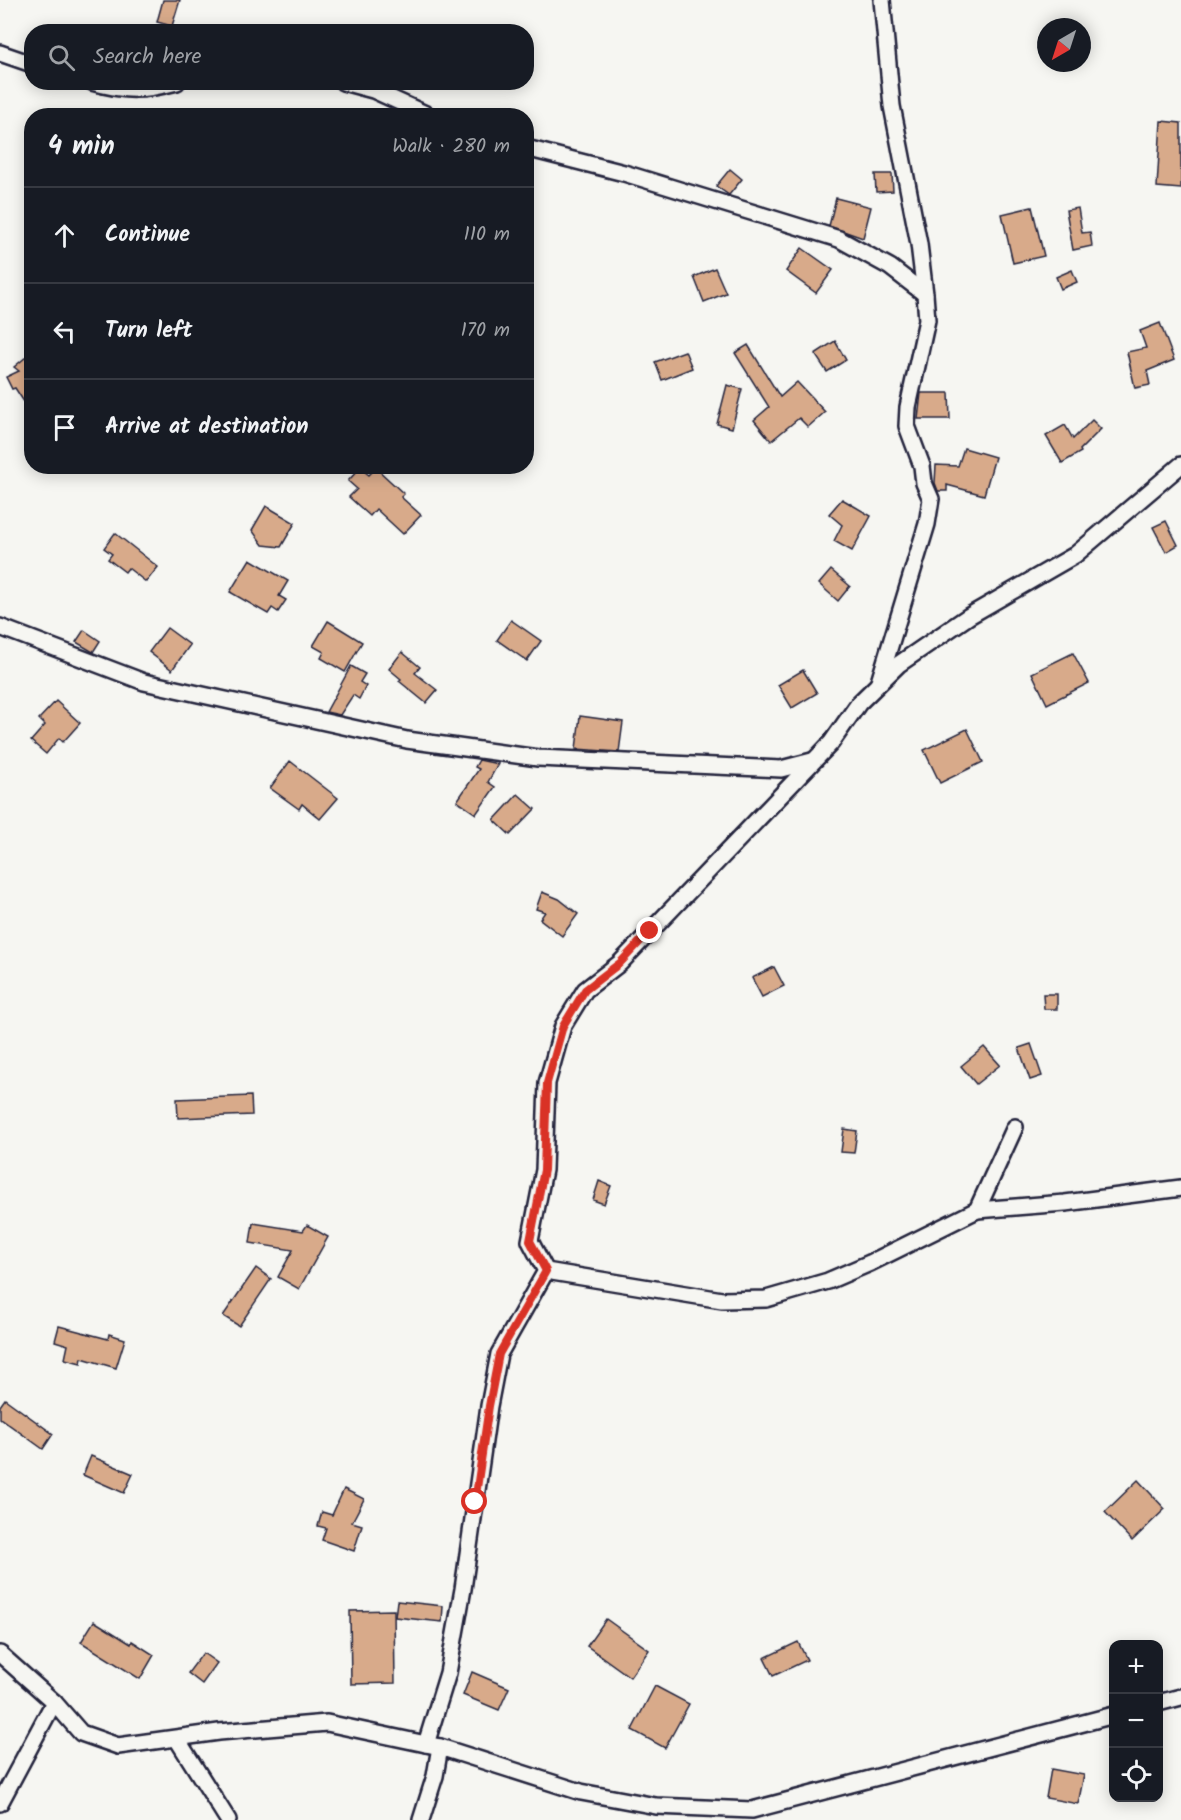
<!DOCTYPE html>
<html lang="en">
<head>
<meta charset="utf-8">
<style>
  :root { --surface:#171b24; --page:#20242c; --text:#f1f3f6; --muted:#9ea1a6; --line:#363941 }
  body { margin:0; font-family:Kalam,sans-serif; background:var(--page); color:var(--text) }
  .controls { position:absolute; right:18px; bottom:18px; display:grid; overflow:hidden; border-radius:12px; box-shadow:0 3px 15px #0003 }
  .controls button { width:54px; height:54px; display:grid; place-items:center; padding:0; border:0; border-bottom:2px solid var(--line); background:var(--surface); color:var(--text); font:30px sans-serif }
  .compass { position:absolute; left:1037px; top:18px; width:54px; height:54px; border-radius:50%; background:var(--surface); box-shadow:0 3px 15px #0003; rotate:219deg }
  .stop { position:absolute; width:18px; height:18px; margin:-14px; border:4px solid #d93025; border-radius:50%; background:#fff }
  .stop.end { background:#d93025; border-color:#fff; box-shadow:0 2px 6px #0008 }
  .list { margin:0; padding:0; list-style:none }
  h2 { display:flex; justify-content:space-between; align-items:center; height:78px; margin:0; padding:0 24px; font-size:26px }
  h2 small { font-size:20px; font-weight:400; color:var(--muted) }
  .list li { display:grid; grid-template-columns:39px 1fr auto; gap:18px; align-items:center; box-sizing:border-box; height:96px; padding:0 24px; border-top:2px solid var(--line) }
  .list b { display:block; font-size:22px; white-space:nowrap }
  .list em { font-size:20px; font-style:normal; color:var(--muted) }
  .icon { flex:none; width:33px; height:33px; fill:none; stroke:currentColor; stroke-width:2; stroke-linecap:round; stroke-linejoin:round }
  .map { position:relative; flex:none; width:1181px; height:1820px; overflow:hidden }
  .search { position:absolute; background:var(--surface); box-shadow:0 3px 15px #0003; left:24px; top:24px; width:510px; height:66px; display:flex; align-items:center; gap:15px; box-sizing:border-box; padding:0 21px; border-radius:24px; color:var(--muted); font-size:22px }
  .panel { position:absolute; background:var(--surface); box-shadow:0 3px 15px #0003; left:24px; top:108px; width:510px; height:366px; border-radius:24px }
  .map>svg:first-child { display:block }
  .building { fill:#d8aa8a; stroke:#22223b; stroke-width:1.5 }
  .lines { fill:none; stroke-linecap:round; stroke-linejoin:round }
  .minor-casing { stroke:#22223b; stroke-width:20 }
  .minor { stroke:#f6f6f2; stroke-width:15 }
  .route { stroke:#d93025; stroke-width:8 }
</style>
</head>
<body>
<div class="map">
<svg width="1181" height="1820" viewBox="0 0 1181 1820">
  <rect width="100%" height="100%" fill="#f6f6f2"/>
  <filter id="ink" filterUnits="userSpaceOnUse"><feTurbulence type="fractalNoise" baseFrequency=".0167" numOctaves="2"/><feDisplacementMap in="SourceGraphic" scale="12" xChannelSelector="R" yChannelSelector="G"/><feConvolveMatrix kernelMatrix="1 2 1 2 8 2 1 2 1" color-interpolation-filters="sRGB"/></filter>
  <g filter="url(#ink)">
    <g class="building">
      <path d="M163,0H180L172,26L157,22Z"/>
      <path d="M1161,121L1181,123V189L1157,187Z"/>
      <path d="M730,169L742,179L729,195L716,186Z"/>
      <path d="M875,174H892L893,191L876,192Z"/>
      <path d="M836,198L871,207L863,238L829,226Z"/>
      <path d="M1032,207L1044,256L1013,263L1002,214Z"/>
      <path d="M1078,208L1082,233L1090,232L1092,246L1073,250L1066,210Z"/>
      <path d="M802,248L833,270L816,293L786,271Z"/>
      <path d="M715,268L726,293L704,302L694,277Z"/>
      <path d="M1072,270L1077,282L1061,289L1056,277Z"/>
      <path d="M1160,323L1174,360L1147,371L1150,385L1135,388L1127,352L1146,348L1140,331Z"/>
      <path d="M835,341L846,360L827,372L815,354Z"/>
      <path d="M748,345L780,397L797,382L825,412L808,427L799,418L771,441L754,420L769,407L735,353Z"/>
      <path d="M685,351L692,368L662,380L655,362Z"/>
      <path d="M32,352V414L15,388L12,389L6,377L19,371L14,367Z"/>
      <path d="M727,385L742,389L732,428L717,424Z"/>
      <path d="M921,393H949L950,419H918Z"/>
      <path d="M1092,420L1101,429L1080,450L1081,452L1062,463L1046,436L1065,425L1073,439Z"/>
      <path d="M964,448L995,457L984,495L947,485V491H938L935,483L936,465L958,466Z"/>
      <path d="M360,468L369,475L376,468L404,494L401,497L421,515L403,534L376,509L370,516L349,497L357,489L348,481Z"/>
      <path d="M842,499L871,516L852,551L834,541L842,525L829,514Z"/>
      <path d="M266,506L295,523L281,547L263,545L252,530Z"/>
      <path d="M1166,521L1178,545L1166,552L1153,527Z"/>
      <path d="M115,533L158,567L146,582L128,568L125,572L108,559L112,554L104,548Z"/>
      <path d="M250,559L288,581L279,596L286,600L278,612L272,608L268,614L230,592Z"/>
      <path d="M831,570L850,586L838,601L819,584Z"/>
      <path d="M511,620L541,641L527,661L497,640Z"/>
      <path d="M328,621L362,642L345,672L321,658L324,652L313,646Z"/>
      <path d="M167,628L190,645L172,670L149,652Z"/>
      <path d="M84,630L100,641L93,652L76,642Z"/>
      <path d="M402,652L420,667L415,673L437,690L426,703L399,681L401,679L389,669Z"/>
      <path d="M1073,653L1089,683L1047,704L1032,673Z"/>
      <path d="M351,666L365,674L360,682L366,686L359,699L353,695L340,715L326,712Z"/>
      <path d="M803,670L817,693L792,708L778,685Z"/>
      <path d="M56,701L80,723L63,742L59,738L46,754L31,741L45,725L39,719Z"/>
      <path d="M580,716L623,722L619,752L576,749Z"/>
      <path d="M967,729L983,762L940,783L924,750Z"/>
      <path d="M479,760L498,764L488,782L495,787L476,814L457,801L479,769L475,767Z"/>
      <path d="M290,761L338,798L320,819L302,804L299,809L270,788Z"/>
      <path d="M518,794L535,809L510,835L494,820Z"/>
      <path d="M542,892L559,899L578,914L562,936L540,919L545,912L536,909Z"/>
      <path d="M774,967L784,986L762,997L752,978Z"/>
      <path d="M1043,994H1057V1009H1044Z"/>
      <path d="M1031,1044L1042,1076L1030,1080L1019,1048Z"/>
      <path d="M984,1047L1000,1065L976,1084L961,1066Z"/>
      <path d="M251,1096L252,1115L178,1118L177,1099Z"/>
      <path d="M844,1129L857,1131L854,1153L841,1152Z"/>
      <path d="M599,1181L611,1186L604,1204L593,1200Z"/>
      <path d="M253,1223L303,1231L307,1225L328,1237L299,1289L278,1277L293,1250L250,1243Z"/>
      <path d="M256,1268L271,1279L239,1326L223,1316Z"/>
      <path d="M59,1326L108,1339L109,1334L125,1339L116,1368L82,1358L81,1363L65,1359L68,1345L55,1341Z"/>
      <path d="M5,1399L53,1434L43,1449L0,1418V1406Z"/>
      <path d="M91,1456L133,1474L124,1493L83,1475Z"/>
      <path d="M1138,1480L1165,1509L1132,1541L1105,1512Z"/>
      <path d="M344,1489L364,1499L352,1522L362,1525L354,1551L322,1540L326,1528L318,1526L322,1512L332,1515Z"/>
      <path d="M397,1601L443,1606L442,1622L395,1617Z"/>
      <path d="M394,1610L395,1683L351,1684L350,1611Z"/>
      <path d="M606,1619L649,1650L630,1677L587,1646Z"/>
      <path d="M94,1621L131,1644L132,1641L154,1655L140,1679L81,1642Z"/>
      <path d="M798,1642L807,1660L773,1676L764,1658Z"/>
      <path d="M203,1653L217,1663L202,1684L188,1673Z"/>
      <path d="M472,1672L509,1688L499,1710L463,1695Z"/>
      <path d="M655,1686L689,1704L665,1748L632,1730Z"/>
      <path d="M1051,1769L1084,1775L1078,1804L1046,1798Z"/>
    </g>
    <g class="lines">
      <g class="minor-casing">
        <g id="minor">
          <path d="M0,53L32,64"/>
          <path d="M92,82C128,92 142,91 177,82"/>
          <path d="M343,82L373,90L430,116"/>
          <path d="M526,148L624,173L839,239L890,267L925,294"/>
          <path d="M0,627L144,682L407,740L538,758L781,769L812,761"/>
          <path d="M879,682L927,524L931,499L924,483L922,466L907,426L908,407L927,320L925,294L919,244L892,106L882,0"/>
          <path d="M977,1210L1065,1203L1181,1188"/>
          <path d="M546,1271L722,1300L766,1299L828,1281L870,1263L977,1210L1015,1127"/>
          <path d="M0,1654L54,1702L81,1733L118,1746L219,1732L327,1723L440,1747L581,1792L656,1806L752,1810L1114,1715"/>
          <path d="M1158,1703L1181,1697"/>
          <path d="M177,1739L228,1820"/>
          <path d="M426,1744L448,1673L463,1589L489,1406L499,1354L546,1271L530,1241L544,1170L547,1083L563,1026L585,990L620,963L831,743L859,703L899,664L969,616L1075,555L1181,465"/>
          <path d="M0,1803L54,1702"/>
          <path d="M421,1820L435,1776L440,1747"/>
        </g>
      </g>
      <use href="#minor" class="minor"/>
    </g>
  </g>
  <g class="lines" filter="url(#ink)">
    <path class="route" d="M475,1502L489,1406L499,1354L546,1271L530,1241L544,1170L547,1083L563,1026L585,990L620,963L650,931"/>
  </g>
</svg>
<div class="controls">
<button>+</button>
<button>−</button>
<button><svg class="icon" aria-label="locate" viewBox="0 0 24 24"><circle cx="12" cy="12" r="6"/><path d="M12 2v4M12 18v4M2 12h4M18 12h4"/></svg></button>
</div>
<svg class="compass" viewBox="-18 -18 36 36"><path d="M0-13l5 13h-10z" fill="#e53935"/><path d="M0 13l5-13h-10z" fill="#9ea1a6"/></svg>
<div class="stop" style="left:475px;top:1502px"></div>
<div class="stop end" style="left:650px;top:931px"></div>
<div class="search"><svg class="icon" aria-label="search" viewBox="0 0 24 24"><circle cx="10" cy="10" r="6"/><path d="M15 15l6 6"/></svg>Search here</div>
<section class="panel">
<h2>4 min<small>Walk · 280 m</small></h2>
<ul class="list">
<li><svg class="icon" aria-label="ahead" viewBox="0 0 24 24"><path d="M12 20V5M6 11l6-6 6 6"/></svg><div><b>Continue</b></div><em>110 m</em></li>
<li><svg class="icon" aria-label="left" viewBox="0 0 24 24"><path d="M17 20v-9H6M10 6l-5 5 5 5"/></svg><div><b>Turn left</b></div><em>170 m</em></li>
<li><svg class="icon" aria-label="arrive" viewBox="0 0 24 24"><path d="M6 21V4h12l-3 4 3 4H6"/></svg><div><b>Arrive at destination</b></div></li>
</ul>
</section>
</div>
</body>
</html>
